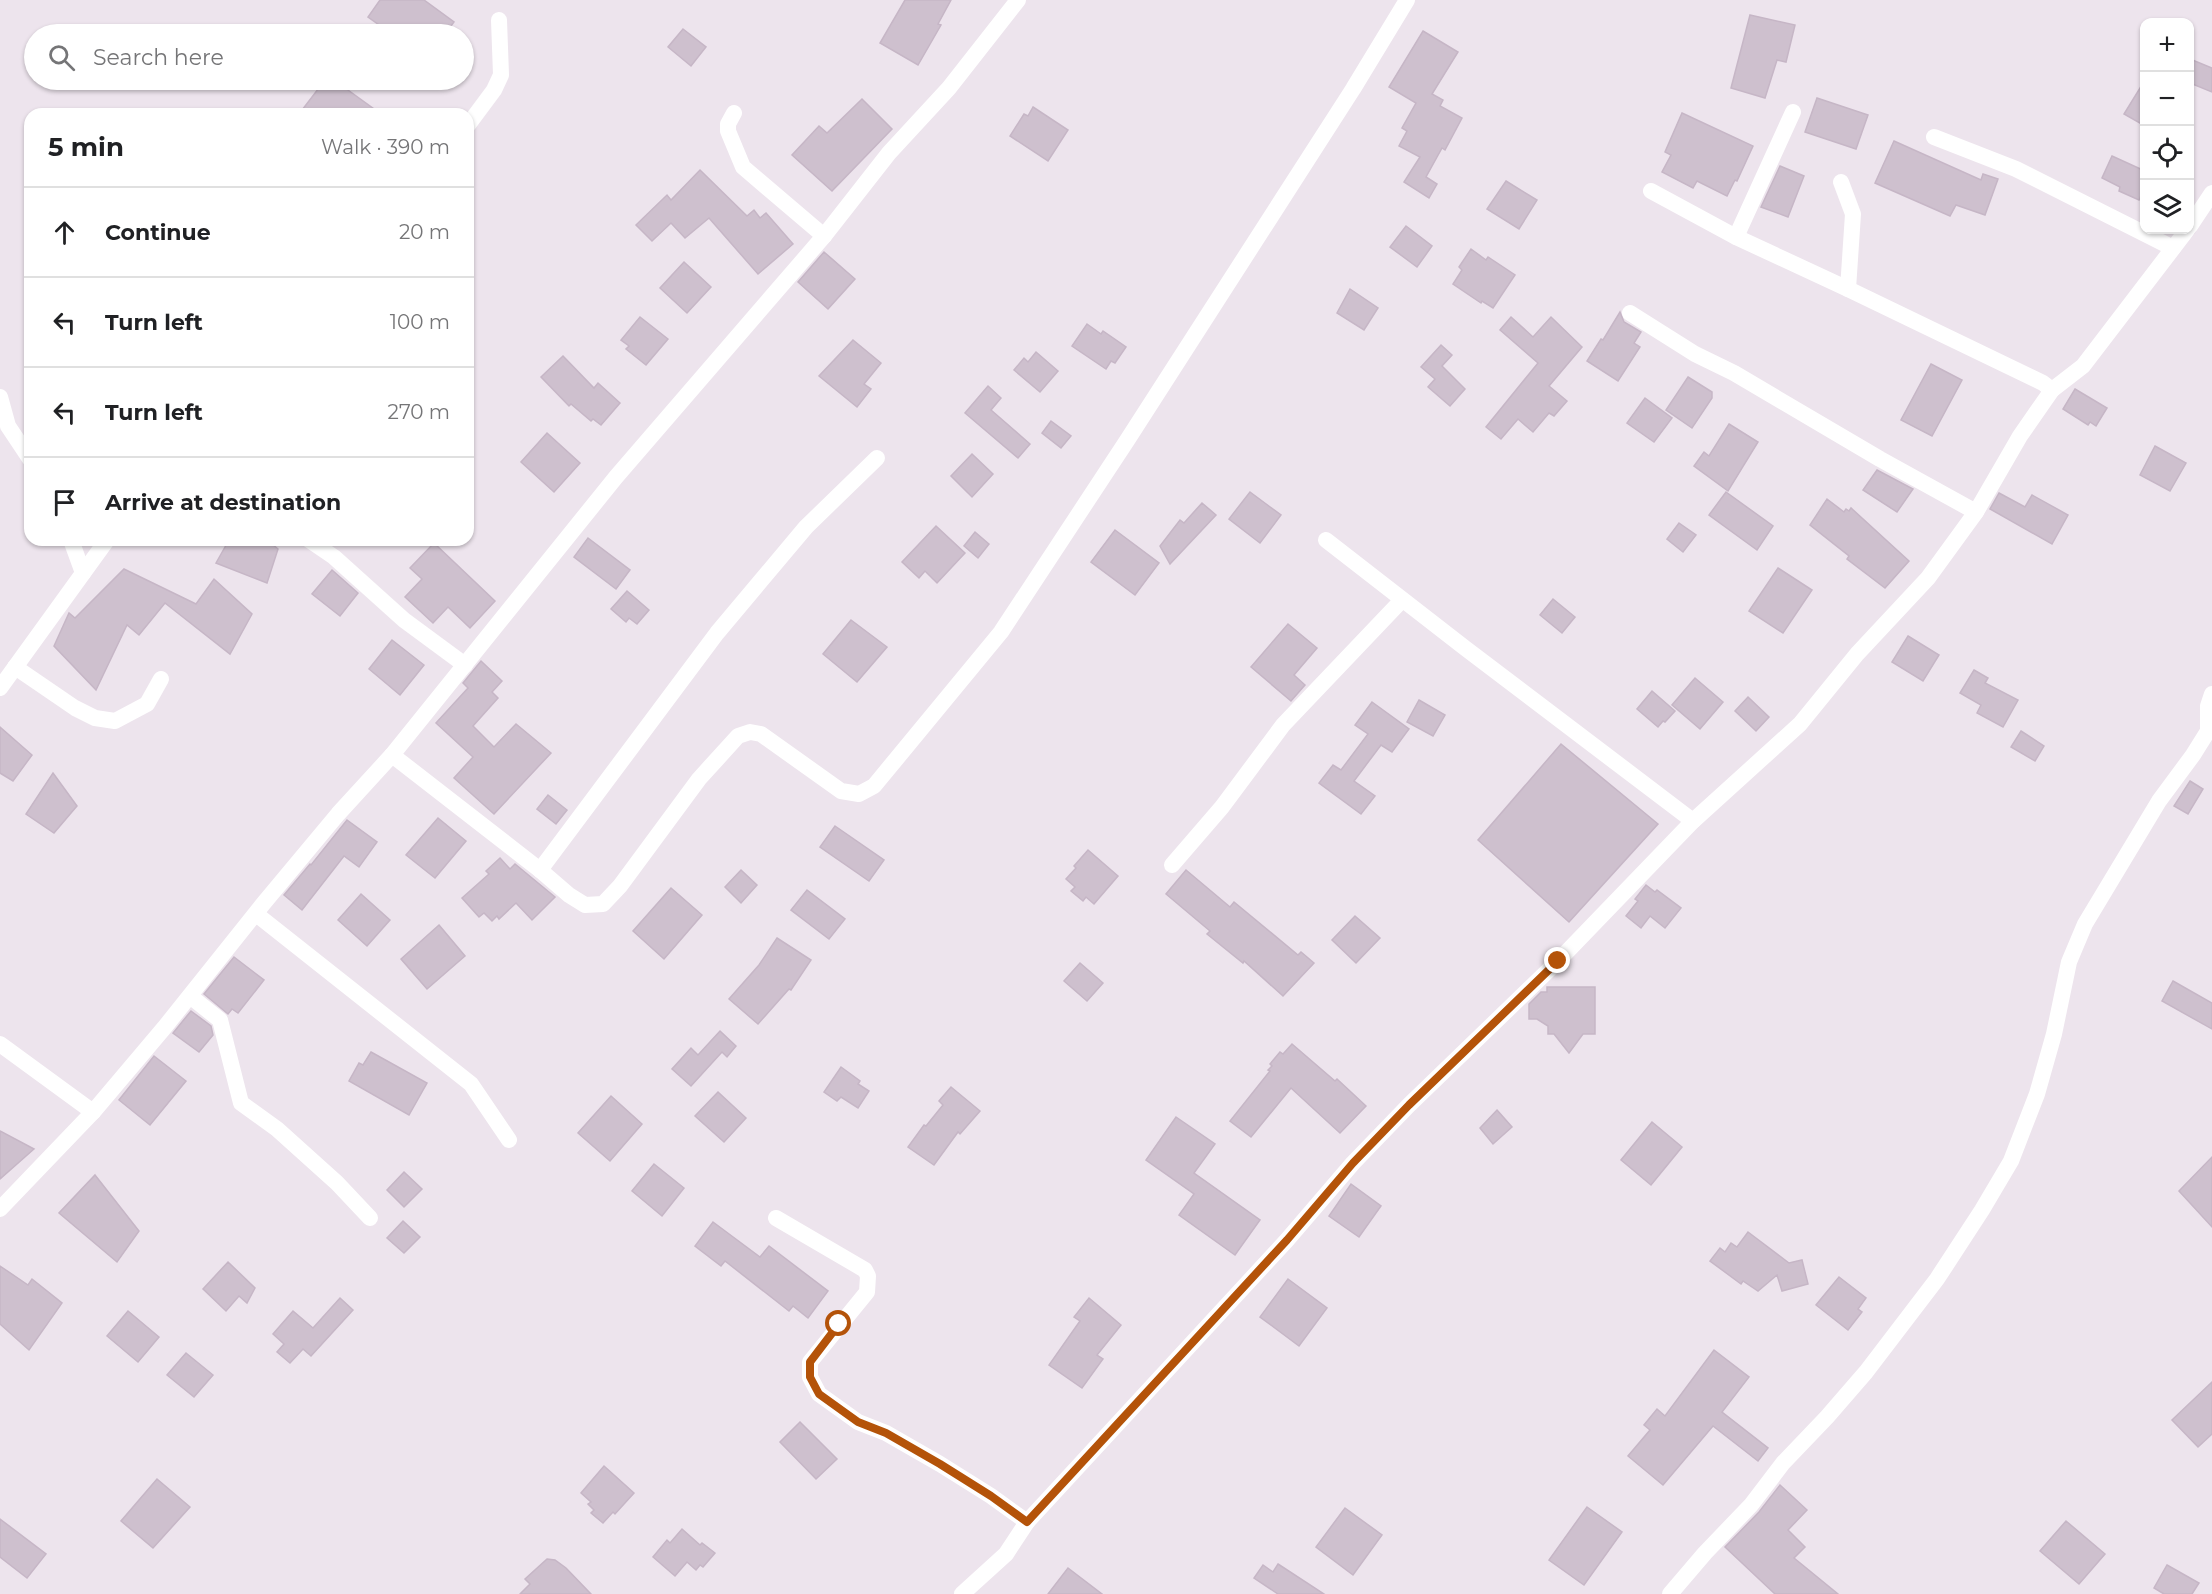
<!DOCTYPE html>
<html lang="en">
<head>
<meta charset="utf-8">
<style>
  :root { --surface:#fff; --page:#f6f6f6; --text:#202124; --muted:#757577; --line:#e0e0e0 }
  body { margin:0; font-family:Montserrat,sans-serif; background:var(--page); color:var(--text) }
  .controls { position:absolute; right:18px; top:18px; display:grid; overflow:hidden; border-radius:12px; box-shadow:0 2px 4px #0004 }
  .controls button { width:54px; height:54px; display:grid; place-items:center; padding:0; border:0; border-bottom:2px solid var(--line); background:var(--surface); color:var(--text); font:30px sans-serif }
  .stop { position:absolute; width:18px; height:18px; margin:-14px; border:4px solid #b45309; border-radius:50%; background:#fff }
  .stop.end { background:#b45309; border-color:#fff; box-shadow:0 2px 6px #0008 }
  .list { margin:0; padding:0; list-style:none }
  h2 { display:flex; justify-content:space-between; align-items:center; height:78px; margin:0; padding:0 24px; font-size:26px }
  h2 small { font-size:20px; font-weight:400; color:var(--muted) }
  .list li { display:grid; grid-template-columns:39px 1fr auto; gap:18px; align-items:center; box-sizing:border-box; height:90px; padding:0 24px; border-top:2px solid var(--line) }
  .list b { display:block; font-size:22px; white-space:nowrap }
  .list em { font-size:20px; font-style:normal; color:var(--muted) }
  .icon { flex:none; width:33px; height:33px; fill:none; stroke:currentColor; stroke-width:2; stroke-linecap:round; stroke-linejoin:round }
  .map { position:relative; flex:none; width:2212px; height:1594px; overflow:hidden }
  .search { position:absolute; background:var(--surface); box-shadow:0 2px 4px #0004; left:24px; top:24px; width:450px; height:66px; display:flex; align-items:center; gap:15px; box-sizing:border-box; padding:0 21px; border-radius:33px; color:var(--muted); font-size:22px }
  .panel { position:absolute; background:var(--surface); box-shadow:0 2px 4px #0004; left:24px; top:108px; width:450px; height:438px; border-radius:18px }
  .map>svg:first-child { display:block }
  .building { fill:#cec0ce; stroke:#c6b6c6; stroke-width:1.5 }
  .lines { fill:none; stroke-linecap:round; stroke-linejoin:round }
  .minor { stroke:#fff; stroke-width:16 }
  .route { stroke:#b45309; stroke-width:8 }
</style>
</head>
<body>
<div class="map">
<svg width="2212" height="1594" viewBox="0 0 2212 1594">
  <rect width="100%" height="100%" fill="#ede4ed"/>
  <g class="building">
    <path d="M380,0H424L454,22L445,34H392L368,17Z"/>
    <path d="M905,0H951L938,24L941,25L918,65L880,43Z"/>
    <path d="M1750,15L1795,25L1786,62L1777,60L1765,98L1731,88Z"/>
    <path d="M683,29L706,47L691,66L668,47Z"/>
    <path d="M1423,31L1458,52L1432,94L1443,100L1440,106L1462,118L1445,150L1442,148L1426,177L1437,184L1429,198L1404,182L1420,157L1399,146L1407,131L1402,128L1416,103L1389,87Z"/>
    <path d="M2190,59L2212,68V92L2190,83Z"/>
    <path d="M325,80H334L381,114H299Z"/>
    <path d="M2145,80V126L2124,114Z"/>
    <path d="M1817,98L1868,115L1856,149L1805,132Z"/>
    <path d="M862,99L892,129L832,191L792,155L819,126L827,133Z"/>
    <path d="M1033,107L1068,130L1048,161L1010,136L1024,114L1028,116Z"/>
    <path d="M1682,113L1753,146L1737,181L1735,180L1727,196L1697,181L1693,188L1662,172L1671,155L1665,152Z"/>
    <path d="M1894,141L1981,180L1983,174L1998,179L1985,215L1956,205L1950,216L1875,183Z"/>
    <path d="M2112,156L2145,171V187L2139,200L2119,191L2120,187L2102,178Z"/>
    <path d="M1780,166L1804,176L1788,217L1761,207Z"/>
    <path d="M700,170L747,216L754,210L760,218L766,213L793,244L758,274L709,218L685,238L671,223L652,241L636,225L667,195L671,200Z"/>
    <path d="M1506,181L1537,200L1519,229L1487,209Z"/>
    <path d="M1406,226L1432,246L1417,267L1390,247Z"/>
    <path d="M1471,249L1486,260L1488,257L1515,275L1493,308L1482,301L1481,303L1453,284L1462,270L1459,267Z"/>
    <path d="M824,252L855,279L828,309L798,282Z"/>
    <path d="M684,262L711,287L687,313L660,288Z"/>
    <path d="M1350,289L1378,308L1364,330L1337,313Z"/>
    <path d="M1620,312L1624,322L1641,332L1634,343L1640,347L1618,381L1587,361L1601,339L1603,340Z"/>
    <path d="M640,317L668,339L646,365L626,349L629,346L621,340Z"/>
    <path d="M1511,317L1533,337L1551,317L1582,347L1549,386L1567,401L1554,416L1549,413L1533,432L1518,419L1501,439L1486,427L1538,363L1500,330Z"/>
    <path d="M1087,324L1101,334L1103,331L1126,347L1115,363L1111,361L1106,369L1072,346Z"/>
    <path d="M853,340L881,363L864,384L871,389L857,407L819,376Z"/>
    <path d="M1441,345L1452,355L1442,366L1465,389L1450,406L1428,387L1435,379L1421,367Z"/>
    <path d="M1036,352L1058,371L1040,392L1014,370L1024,358L1028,362Z"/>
    <path d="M563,356L594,388L598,383L620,403L601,425L593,419L591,421L571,404L569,406L541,377Z"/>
    <path d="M1931,364L1962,380L1932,436L1901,420Z"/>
    <path d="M1688,377L1712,392V398L1692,428L1666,410Z"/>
    <path d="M988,386L1001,398L991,410L1030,444L1018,458L965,413Z"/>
    <path d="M2075,389L2107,408L2096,426L2090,422L2088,425L2063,409Z"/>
    <path d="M1645,398L1672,418L1654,442L1627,423Z"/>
    <path d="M1051,421L1071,436L1061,448L1042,433Z"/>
    <path d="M1729,424L1758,442L1728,491L1694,466L1704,452L1709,456Z"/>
    <path d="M547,433L580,463L554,492L521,462Z"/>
    <path d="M2155,446L2186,463L2170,491L2140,475Z"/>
    <path d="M972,454L993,474L972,497L951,476Z"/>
    <path d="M1877,470L1913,489L1897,512L1863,490Z"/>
    <path d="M1250,492L1281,515L1260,543L1229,519Z"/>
    <path d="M1726,492L1773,526L1757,550L1709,515Z"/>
    <path d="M1999,493L2025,507L2032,495L2068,515L2052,544L1990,509Z"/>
    <path d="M1827,499L1844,512L1846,509L1849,511L1851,508L1909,561L1885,588L1847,559L1849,556L1810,525Z"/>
    <path d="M1202,503L1216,515L1170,564L1160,546L1180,520L1184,523Z"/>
    <path d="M1679,523L1696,535L1683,552L1667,539Z"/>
    <path d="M936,526L965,553L937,583L925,571L919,578L902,562Z"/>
    <path d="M1115,530L1159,563L1135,595L1091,562Z"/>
    <path d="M975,532L989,544L978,558L964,546Z"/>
    <path d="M588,538L630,570L616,589L574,557Z"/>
    <path d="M229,540H267L278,549L267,583L216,563Z"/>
    <path d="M434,543L495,601L470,628L448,607L433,623L405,597L422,579L410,568Z"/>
    <path d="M1778,568L1812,590L1783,633L1749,611Z"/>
    <path d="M124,569L196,604L214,579L252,614L230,654L165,603L139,635L127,625L96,690L54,646L69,613L75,618Z"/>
    <path d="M332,570L358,593L340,616L312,594Z"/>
    <path d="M627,591L649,610L637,624L629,618L626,622L611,609Z"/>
    <path d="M1553,599L1575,617L1562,633L1540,615Z"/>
    <path d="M851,620L887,647L857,682L823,654Z"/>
    <path d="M1288,624L1317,648L1294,675L1305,685L1291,701L1251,667Z"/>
    <path d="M1908,636L1939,655L1923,681L1892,662Z"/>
    <path d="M392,640L424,665L400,695L369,669Z"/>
    <path d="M481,661L502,681L492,692L498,698L473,726L494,747L516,724L551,753L494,814L454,778L473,757L436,723L468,688L463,683Z"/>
    <path d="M1974,670L1988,678L1985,683L2018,700L2003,727L1977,713L1981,705L1960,693Z"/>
    <path d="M1695,678L1723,702L1700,729L1672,705Z"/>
    <path d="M1652,691L1675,711L1665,722L1663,721L1658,727L1637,709Z"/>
    <path d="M1748,697L1769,717L1756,731L1735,711Z"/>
    <path d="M1419,700L1445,715L1433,736L1407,722Z"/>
    <path d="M1372,702L1409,729L1392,752L1381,745L1354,781L1375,796L1361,814L1319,783L1333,765L1341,770L1368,734L1355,725Z"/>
    <path d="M0,727L32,755L13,781L0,773Z"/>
    <path d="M2021,731L2044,746L2035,761L2011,747Z"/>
    <path d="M1561,744L1658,824L1569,922L1478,840Z"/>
    <path d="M53,773L77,806L54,833L26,814Z"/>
    <path d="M2190,781L2203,789L2188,814L2174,806Z"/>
    <path d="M548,795L567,810L556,824L537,809Z"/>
    <path d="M438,818L466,841L435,878L406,855Z"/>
    <path d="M347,820L377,842L359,867L344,856L302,910L284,895L310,864L311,865Z"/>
    <path d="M835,826L884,860L869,881L820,847Z"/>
    <path d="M1088,850L1118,876L1094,904L1086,897L1083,901L1071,891L1075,887L1066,879L1076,868L1074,866Z"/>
    <path d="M500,858L510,869L515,864L555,897L532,920L516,903L499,919L497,916L492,921L484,913L479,917L462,898L489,874L486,871Z"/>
    <path d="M741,870L757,885L741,903L725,887Z"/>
    <path d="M1186,870L1230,907L1234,902L1298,955L1301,952L1314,963L1283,996L1244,961L1243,963L1207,934L1210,931L1166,894Z"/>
    <path d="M1646,885L1655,892L1657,890L1681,908L1665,928L1650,916L1641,928L1626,916L1638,901L1635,899Z"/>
    <path d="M671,888L702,915L664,959L633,931Z"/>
    <path d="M807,890L845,919L829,939L791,910Z"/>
    <path d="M361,894L390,920L367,946L338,920Z"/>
    <path d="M1355,916L1380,938L1356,963L1332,940Z"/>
    <path d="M439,925L465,956L427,989L401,959Z"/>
    <path d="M777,938L811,960L791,990L789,989L758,1024L729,999L759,965Z"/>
    <path d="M234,957L264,980L238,1013L232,1009L228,1014L204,994Z"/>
    <path d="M1080,963L1103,983L1087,1001L1064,981Z"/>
    <path d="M2173,981L2212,1003V1029L2162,1001Z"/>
    <path d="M1547,987H1595V1034H1583L1569,1053L1554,1034H1548V1026L1537,1019H1529V1004L1541,992H1547Z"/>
    <path d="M191,1011L211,1026L213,1035L199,1052L173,1033Z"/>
    <path d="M720,1031L736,1046L727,1057L722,1052L691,1086L672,1069L691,1048L698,1055Z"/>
    <path d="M1292,1044L1335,1081L1337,1079L1366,1106L1340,1133L1291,1088L1251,1137L1230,1121L1270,1071L1268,1070L1272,1066L1270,1064L1280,1052L1283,1054Z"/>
    <path d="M371,1052L427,1083L409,1115L349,1081L359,1063L363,1065Z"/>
    <path d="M154,1056L186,1081L150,1125L119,1100Z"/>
    <path d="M841,1067L860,1081L858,1084L869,1091L858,1108L841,1097L837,1101L824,1092Z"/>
    <path d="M951,1087L980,1111L960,1134L958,1132L934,1165L908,1147L924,1125L926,1126L943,1105L939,1101Z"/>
    <path d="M718,1092L746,1118L724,1142L695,1116Z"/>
    <path d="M611,1096L642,1124L610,1161L578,1133Z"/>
    <path d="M1497,1110L1512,1127L1493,1144L1480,1128Z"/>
    <path d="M1176,1117L1215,1144L1194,1173L1260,1220L1235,1255L1179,1215L1194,1194L1146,1160Z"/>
    <path d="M1652,1122L1682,1147L1651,1185L1621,1160Z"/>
    <path d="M0,1131L34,1149L0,1179Z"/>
    <path d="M2212,1157V1227L2179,1191Z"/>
    <path d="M654,1164L684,1188L662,1216L632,1191Z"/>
    <path d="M404,1172L422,1189L404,1207L387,1190Z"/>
    <path d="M95,1175L139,1231L117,1262L59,1213Z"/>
    <path d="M1351,1184L1381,1206L1359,1237L1329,1216Z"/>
    <path d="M403,1221L420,1237L404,1253L387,1238Z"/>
    <path d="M713,1222L760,1257L769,1246L828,1291L808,1318L793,1306L789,1311L725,1261L721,1266L695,1246Z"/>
    <path d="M1748,1232L1789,1263L1802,1260L1808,1284L1782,1291L1777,1275L1758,1291L1743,1281L1741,1284L1710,1261L1720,1248L1725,1252L1731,1243L1737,1247Z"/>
    <path d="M228,1262L255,1288L247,1303L239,1296L226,1311L203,1289Z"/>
    <path d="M0,1266L28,1285L32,1279L62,1303L29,1350L0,1324Z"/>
    <path d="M1839,1277L1866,1298L1858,1309L1862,1312L1848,1330L1816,1305Z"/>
    <path d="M1288,1279L1327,1308L1299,1346L1260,1317Z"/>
    <path d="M340,1298L353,1310L311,1356L303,1349L290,1363L277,1352L284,1344L273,1334L293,1311L313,1328Z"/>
    <path d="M1089,1298L1121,1325L1097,1355L1103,1359L1082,1388L1049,1365L1080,1321L1074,1317Z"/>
    <path d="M128,1311L159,1337L138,1362L107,1336Z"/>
    <path d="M1714,1350L1749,1377L1722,1412L1768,1448L1758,1461L1713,1426L1663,1485L1628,1456L1650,1430L1644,1425L1657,1409L1665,1416Z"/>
    <path d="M186,1353L213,1375L194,1397L167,1375Z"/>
    <path d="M2212,1382V1434L2198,1447L2172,1420Z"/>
    <path d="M800,1422L837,1459L816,1479L780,1442Z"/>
    <path d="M604,1466L634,1493L615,1514L613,1512L603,1523L591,1513L594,1510L588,1504L591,1502L581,1493Z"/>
    <path d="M157,1479L190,1507L153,1548L121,1521Z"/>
    <path d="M1780,1485L1807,1510L1788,1530L1805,1547L1794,1558L1838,1594H1775L1725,1547L1759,1512Z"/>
    <path d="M1587,1507L1622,1532L1584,1585L1549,1560Z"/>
    <path d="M1345,1508L1382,1535L1353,1575L1316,1547Z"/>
    <path d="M0,1519L46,1554L27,1578L0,1557Z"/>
    <path d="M2066,1521L2105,1554L2079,1584L2040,1551Z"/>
    <path d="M682,1529L700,1545L702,1543L715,1553L703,1567L700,1565L696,1570L687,1562L675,1576L653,1557L667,1540L670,1543Z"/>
    <path d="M547,1559L555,1560L566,1568L591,1594H520L530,1584L525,1579Z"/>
    <path d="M1278,1564L1324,1594H1278L1254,1578L1263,1565L1273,1572Z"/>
    <path d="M2167,1565L2199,1583L2192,1594H2164L2154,1588Z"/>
    <path d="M1068,1568L1102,1594H1048Z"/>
  </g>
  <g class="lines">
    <g class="minor">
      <path d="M734,113L728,124V131L743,167L824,236"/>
      <path d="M468,125L494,90L501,75L499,20"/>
      <path d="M1934,137L2016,169L2173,248"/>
      <path d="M1841,182L1853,214L1848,289"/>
      <path d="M1651,191L1736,237L1848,289L2043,383L2052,390"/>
      <path d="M2190,226L2212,193"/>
      <path d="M1736,237L1793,112"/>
      <path d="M1630,313L1695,354L1734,373L1880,459L1976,512"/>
      <path d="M0,397L8,426L30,459"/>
      <path d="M71,540L83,573"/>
      <path d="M309,540L334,557L404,620L465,665"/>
      <path d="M1326,540L1465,648L1693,821"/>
      <path d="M15,667L75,708L95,718L115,721L147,704L161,679"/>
      <path d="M0,688L107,540"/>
      <path d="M392,755L540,870L569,895L585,905L603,904L620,886L699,779L738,736L750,732L761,734L841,791L859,794L874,786L1001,632L1128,439L1353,89L1407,0"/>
      <path d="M1172,865L1222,807L1283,725L1402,600"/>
      <path d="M540,870L717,633L806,527L877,458"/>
      <path d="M256,914L471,1084L509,1140"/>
      <path d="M190,996L220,1020L241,1103L277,1129L337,1183L370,1218"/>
      <path d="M0,1044L93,1112"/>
      <path d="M0,1209L93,1112L164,1028L263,904L338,814L392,755L616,477L824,236L889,153L949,88L1018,0"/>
      <path d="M776,1218L865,1270L868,1276L867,1292L810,1362V1377L819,1394L858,1422L886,1433L940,1464L991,1496L1027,1522"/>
      <path d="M962,1594L1006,1554L1027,1522L1287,1240L1353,1163L1409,1105L1558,961L1693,821L1800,724L1857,654L1928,578L1976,512L2020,436L2052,390L2083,366L2187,230"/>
      <path d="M1670,1594L1705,1553L1751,1505L1783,1463L1827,1417L1866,1372L1937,1279L1982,1210L2011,1161L2037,1094L2054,1034L2069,962L2085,924L2159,801L2193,755L2208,731V706L2212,694"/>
    </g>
  </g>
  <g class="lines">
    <path class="route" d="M839,1324L810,1362V1377L819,1394L858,1422L886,1433L940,1464L991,1496L1027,1522L1287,1240L1353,1163L1409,1105L1558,961"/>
  </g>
</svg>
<div class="controls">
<button>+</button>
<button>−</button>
<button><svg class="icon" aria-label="locate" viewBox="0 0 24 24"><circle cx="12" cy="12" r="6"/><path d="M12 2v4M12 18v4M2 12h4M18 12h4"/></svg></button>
<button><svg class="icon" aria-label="layers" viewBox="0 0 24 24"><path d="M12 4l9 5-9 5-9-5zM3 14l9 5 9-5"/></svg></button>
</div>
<div class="stop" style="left:839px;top:1324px"></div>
<div class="stop end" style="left:1558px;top:961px"></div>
<div class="search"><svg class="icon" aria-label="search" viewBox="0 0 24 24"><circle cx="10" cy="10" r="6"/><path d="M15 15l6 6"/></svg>Search here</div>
<section class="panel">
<h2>5 min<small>Walk · 390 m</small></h2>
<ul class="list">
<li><svg class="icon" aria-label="ahead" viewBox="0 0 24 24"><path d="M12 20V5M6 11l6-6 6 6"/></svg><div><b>Continue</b></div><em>20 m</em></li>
<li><svg class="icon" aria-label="left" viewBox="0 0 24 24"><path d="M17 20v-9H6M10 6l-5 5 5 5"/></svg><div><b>Turn left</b></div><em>100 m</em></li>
<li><svg class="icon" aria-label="left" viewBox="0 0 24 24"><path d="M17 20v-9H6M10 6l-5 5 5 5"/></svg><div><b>Turn left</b></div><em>270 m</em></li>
<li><svg class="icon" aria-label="arrive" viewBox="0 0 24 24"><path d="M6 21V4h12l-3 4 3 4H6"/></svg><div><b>Arrive at destination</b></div></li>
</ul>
</section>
</div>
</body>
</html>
